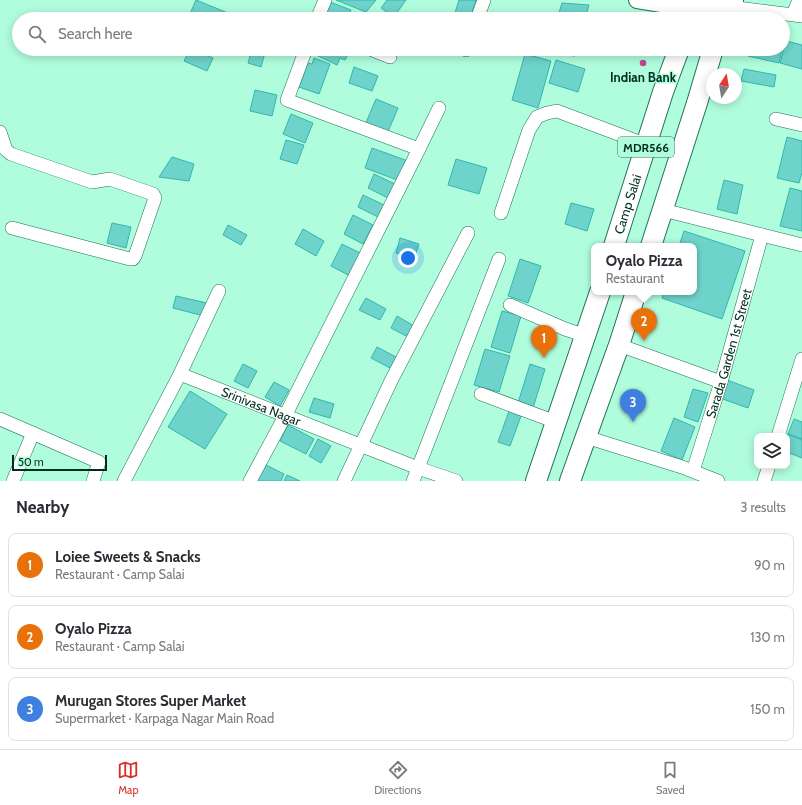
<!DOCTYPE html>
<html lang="en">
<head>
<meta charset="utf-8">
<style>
  :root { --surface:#fff; --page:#f7f7f7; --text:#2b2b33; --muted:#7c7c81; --line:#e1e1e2; --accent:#d93025 }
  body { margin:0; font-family:Cabin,sans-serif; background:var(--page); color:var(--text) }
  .controls { position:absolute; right:12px; bottom:12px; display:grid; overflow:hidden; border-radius:8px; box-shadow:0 2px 10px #0003 }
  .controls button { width:36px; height:36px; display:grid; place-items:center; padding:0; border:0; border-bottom:1px solid var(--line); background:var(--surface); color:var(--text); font:20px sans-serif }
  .compass { position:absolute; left:706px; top:68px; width:36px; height:36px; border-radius:50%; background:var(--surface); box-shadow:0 2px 10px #0003; rotate:12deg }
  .scale { position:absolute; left:12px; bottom:10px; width:95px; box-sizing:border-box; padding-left:4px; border:2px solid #002e20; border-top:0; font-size:11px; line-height:14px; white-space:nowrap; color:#002e20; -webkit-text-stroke:3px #b0fdde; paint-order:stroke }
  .you { position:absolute; left:408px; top:258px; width:14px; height:14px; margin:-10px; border:3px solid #fff; border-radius:50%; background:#1a73e8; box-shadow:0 0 0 6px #1a73e833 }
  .badge { display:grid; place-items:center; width:26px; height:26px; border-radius:50%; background:var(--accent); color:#fff; font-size:13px; font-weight:700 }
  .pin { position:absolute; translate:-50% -33px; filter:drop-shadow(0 1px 2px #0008) }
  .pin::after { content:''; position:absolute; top:21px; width:14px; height:12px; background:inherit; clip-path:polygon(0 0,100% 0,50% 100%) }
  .popup { position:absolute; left:591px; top:243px; width:106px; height:52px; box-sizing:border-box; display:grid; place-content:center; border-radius:8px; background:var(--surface); filter:drop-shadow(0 1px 3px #0005); font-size:13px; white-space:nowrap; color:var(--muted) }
  .popup b { font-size:15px; color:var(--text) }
  .popup::after { content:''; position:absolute; left:50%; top:100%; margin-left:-8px; border:8px solid transparent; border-top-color:var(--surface) }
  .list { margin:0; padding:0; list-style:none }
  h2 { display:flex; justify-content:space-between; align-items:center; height:52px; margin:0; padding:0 16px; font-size:17px }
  h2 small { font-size:13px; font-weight:400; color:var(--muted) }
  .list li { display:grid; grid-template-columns:26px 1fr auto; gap:12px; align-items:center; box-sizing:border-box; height:64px; margin:0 8px 8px; padding:0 8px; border:1px solid var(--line); border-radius:8px }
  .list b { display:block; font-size:15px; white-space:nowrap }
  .list p { margin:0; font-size:13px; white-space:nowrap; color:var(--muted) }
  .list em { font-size:13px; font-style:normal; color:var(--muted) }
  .icon { flex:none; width:22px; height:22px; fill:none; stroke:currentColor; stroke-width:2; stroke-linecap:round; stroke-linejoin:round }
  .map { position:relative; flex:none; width:802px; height:481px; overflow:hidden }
  .search { position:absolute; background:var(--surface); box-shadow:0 2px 10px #0003; left:12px; right:12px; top:12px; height:44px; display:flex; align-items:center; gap:10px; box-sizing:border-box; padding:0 14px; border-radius:22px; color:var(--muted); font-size:15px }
  .sheet { height:268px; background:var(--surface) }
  nav { display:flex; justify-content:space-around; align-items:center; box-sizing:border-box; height:56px; border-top:1px solid var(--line); background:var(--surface); font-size:11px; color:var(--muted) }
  nav a { display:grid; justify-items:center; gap:2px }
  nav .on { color:var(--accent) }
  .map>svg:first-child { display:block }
  .building { fill:#6ed4cb; stroke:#35b5ab }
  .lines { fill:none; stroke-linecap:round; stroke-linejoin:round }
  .minor-casing { stroke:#217158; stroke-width:14 }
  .tertiary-casing { stroke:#217158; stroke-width:18 }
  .primary-casing { stroke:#217158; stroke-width:22 }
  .minor { stroke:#fff; stroke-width:13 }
  .tertiary { stroke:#fff; stroke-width:16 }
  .primary { stroke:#fff; stroke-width:20 }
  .poi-dot { fill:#c54590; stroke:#b0fdde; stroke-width:1.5 }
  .labels { text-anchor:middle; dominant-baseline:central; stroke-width:3; stroke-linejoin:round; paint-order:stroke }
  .shield { fill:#b0fdde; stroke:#356c59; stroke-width:1 }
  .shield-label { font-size:12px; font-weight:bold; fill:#002e20 }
  .poi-label { font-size:13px; font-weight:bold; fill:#002e20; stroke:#b0fdde }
  .street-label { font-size:13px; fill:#002e20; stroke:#b0fdde }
</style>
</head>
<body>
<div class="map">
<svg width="802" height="481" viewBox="0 0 802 481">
  <rect width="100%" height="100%" fill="#b0fdde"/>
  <g class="building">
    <path d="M196,0L228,13L225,19H197L189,16Z"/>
    <path d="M336,0H376L366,12Z"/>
    <path d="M387,0H406L394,17L381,8Z"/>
    <path d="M459,0H476L470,19H453Z"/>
    <path d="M330,2L351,10L347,19H323Z"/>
    <path d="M562,3L589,5L585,19H557Z"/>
    <path d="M786,41L802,45V69L780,63Z"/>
    <path d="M190,49L213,58L207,71L184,61Z"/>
    <path d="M252,49H266L261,67L248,63Z"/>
    <path d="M319,49H351L345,60L340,58L337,65L316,55Z"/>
    <path d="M548,49H577L575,56L547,53Z"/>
    <path d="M750,49H782L779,63L748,56Z"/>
    <path d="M525,54L551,61L538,108L512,100Z"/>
    <path d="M314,58L330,64L319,94L299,87L308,63L312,64Z"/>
    <path d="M556,60L585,69L578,92L549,83Z"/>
    <path d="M354,67L378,76L372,91L349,83Z"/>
    <path d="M744,69L776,75L774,87L741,81Z"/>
    <path d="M255,90L277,95L272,116L250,111Z"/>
    <path d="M376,99L398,108L387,134L365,125Z"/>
    <path d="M291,114L313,123L305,143L283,134Z"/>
    <path d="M787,137L802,141V172L799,183L777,178Z"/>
    <path d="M286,140L304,145L297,164L280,159Z"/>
    <path d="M372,148L408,161L400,181L365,168Z"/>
    <path d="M172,157L194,164L189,181L159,177Z"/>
    <path d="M456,159L487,168L479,194L448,185Z"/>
    <path d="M374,174L397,185L390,199L368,188Z"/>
    <path d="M724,180L743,185L737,214L717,209Z"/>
    <path d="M790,188L802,191V231L780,226Z"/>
    <path d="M363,195L384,205L378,217L358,207Z"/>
    <path d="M571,203L594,209L587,231L565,224Z"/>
    <path d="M353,215L373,225L363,244L344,234Z"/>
    <path d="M112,223L131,227L126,248L107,243Z"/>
    <path d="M228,225L247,235L241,245L223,235Z"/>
    <path d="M303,229L324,241L316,256L295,244Z"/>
    <path d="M684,231L745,251L722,319L662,298L664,292H694V246H679Z"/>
    <path d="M400,238L419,244L414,259L396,253Z"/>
    <path d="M342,244L362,254L350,276L331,266Z"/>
    <path d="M520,259L541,266L528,303L508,296Z"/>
    <path d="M176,296L207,303L204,316L173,308Z"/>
    <path d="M366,298L386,309L380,320L359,310Z"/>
    <path d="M502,311L521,316L510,353L491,347Z"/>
    <path d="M397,316L416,327L410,338L391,328Z"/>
    <path d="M377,347L398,358L392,369L371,358Z"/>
    <path d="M485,349L510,356L499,392L474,385Z"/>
    <path d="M243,364L257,371L248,388L234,381Z"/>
    <path d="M530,364L545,369L533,408L518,403Z"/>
    <path d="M727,380L754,390L748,408L720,398Z"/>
    <path d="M274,382L289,390L280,406L265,397Z"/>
    <path d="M693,389L708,393L698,422L684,417Z"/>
    <path d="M190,391L227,414L205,449L168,427Z"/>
    <path d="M314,398L334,404L330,418L309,412Z"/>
    <path d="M509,411L521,416L510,446L498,442Z"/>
    <path d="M674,418L695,427L682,460L661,451Z"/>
    <path d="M794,419L802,422V439L788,434Z"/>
    <path d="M288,425L314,439L306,454L280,441Z"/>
    <path d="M787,434L802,440V458L787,452Z"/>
    <path d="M318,439L331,446L321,463L309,456Z"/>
    <path d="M262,463L284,474L281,481H254Z"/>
    <path d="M287,475L300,481H284Z"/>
  </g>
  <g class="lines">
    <g class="minor-casing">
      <g id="minor">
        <path d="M729,7L802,16"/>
        <path d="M793,14L799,0"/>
        <path d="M317,19L325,0"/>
        <path d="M477,19L484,0"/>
        <path d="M370,49L390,57"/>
        <path d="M466,50L467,49"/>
        <path d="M776,119L802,125"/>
        <path d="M0,132L6,150L11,154L92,182L110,179L153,194L155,198L135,256L133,259H130L12,228"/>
        <path d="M419,149L439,108"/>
        <path d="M663,210L802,245"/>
        <path d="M501,213L529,130L537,117L547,113L557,111L647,145"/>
        <path d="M510,305L565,329L586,336"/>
        <path d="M619,345L721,382"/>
        <path d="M180,374L219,291"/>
        <path d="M481,394L556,422"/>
        <path d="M0,419L99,462L93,481"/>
        <path d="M778,436L802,359"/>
        <path d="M586,437L682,467L718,481"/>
        <path id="s1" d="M693,471L721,382L762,235"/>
        <path d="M13,481L33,433"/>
        <path id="s2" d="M124,481L180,374L418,468L456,481"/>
        <path d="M250,481L285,416L419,149L287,100L306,49"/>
        <path d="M344,481L391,381L468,233"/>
        <path d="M413,481L499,259"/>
        <path d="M764,481L769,466"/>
      </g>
    </g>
    <g class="tertiary-casing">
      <path id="tertiary" d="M637,0L680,7H729"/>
    </g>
    <g class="primary-casing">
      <g id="primary">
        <path d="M689,19L697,0"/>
        <path d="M725,19L733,0"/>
        <path id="s3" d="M614,246L663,92L679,49"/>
        <path d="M651,246L697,103L713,49"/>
        <path d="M536,481L600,292"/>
        <path d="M570,481L619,345L636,292"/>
      </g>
    </g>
    <use href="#minor" class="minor"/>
    <use href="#tertiary" class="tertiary"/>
    <use href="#primary" class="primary"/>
  </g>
  <circle class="poi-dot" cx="643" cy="63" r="4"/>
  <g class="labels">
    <rect class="shield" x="618" y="137" width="56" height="20" rx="3"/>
    <g class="shield-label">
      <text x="646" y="147">MDR566</text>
    </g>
    <g class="poi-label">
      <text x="643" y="77">Indian Bank</text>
    </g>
    <g class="street-label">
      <text stroke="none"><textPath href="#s3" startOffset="44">Camp Salai</textPath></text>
      <text stroke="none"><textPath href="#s1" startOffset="123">Sarada Garden 1st Street</textPath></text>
      <text stroke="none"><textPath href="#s2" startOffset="208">Srinivasa Nagar</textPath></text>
    </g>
  </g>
</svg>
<div class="controls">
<button><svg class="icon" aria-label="layers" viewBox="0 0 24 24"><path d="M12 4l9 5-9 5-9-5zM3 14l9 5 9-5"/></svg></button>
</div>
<svg class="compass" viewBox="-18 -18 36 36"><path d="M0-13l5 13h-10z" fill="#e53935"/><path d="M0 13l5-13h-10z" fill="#7c7c81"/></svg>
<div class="scale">50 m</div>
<div class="you"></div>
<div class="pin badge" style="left:544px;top:358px;background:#e8710a">1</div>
<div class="pin badge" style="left:644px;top:341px;background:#e8710a">2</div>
<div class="popup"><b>Oyalo Pizza</b>Restaurant</div>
<div class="pin badge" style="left:633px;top:422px;background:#3f7fe0">3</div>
<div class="search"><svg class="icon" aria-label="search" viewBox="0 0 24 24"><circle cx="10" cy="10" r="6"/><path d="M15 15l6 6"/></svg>Search here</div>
</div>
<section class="sheet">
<h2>Nearby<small>3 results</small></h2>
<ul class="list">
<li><span class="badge" style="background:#e8710a">1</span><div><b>Loiee Sweets &amp; Snacks</b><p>Restaurant · Camp Salai</p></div><em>90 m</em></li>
<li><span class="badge" style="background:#e8710a">2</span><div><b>Oyalo Pizza</b><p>Restaurant · Camp Salai</p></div><em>130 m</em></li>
<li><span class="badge" style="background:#3f7fe0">3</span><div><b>Murugan Stores Super Market</b><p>Supermarket · Karpaga Nagar Main Road</p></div><em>150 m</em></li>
</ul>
</section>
<nav>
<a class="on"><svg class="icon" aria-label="map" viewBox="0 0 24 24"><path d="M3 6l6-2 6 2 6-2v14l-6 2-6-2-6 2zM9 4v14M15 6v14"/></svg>Map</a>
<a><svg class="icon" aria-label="directions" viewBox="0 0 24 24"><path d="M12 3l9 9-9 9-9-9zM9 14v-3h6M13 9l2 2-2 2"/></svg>Directions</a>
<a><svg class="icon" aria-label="saved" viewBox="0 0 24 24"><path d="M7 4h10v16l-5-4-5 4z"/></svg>Saved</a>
</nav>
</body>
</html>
